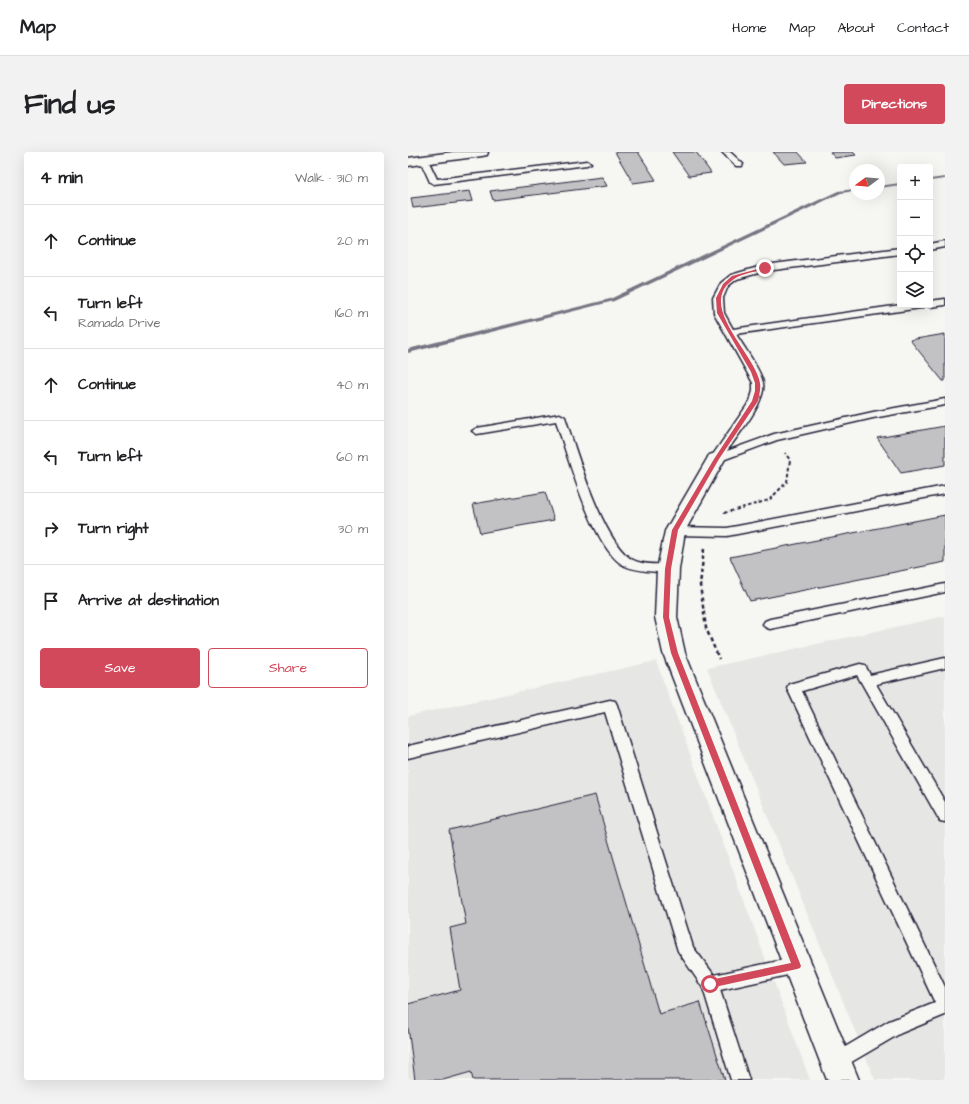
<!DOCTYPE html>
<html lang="en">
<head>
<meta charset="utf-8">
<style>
  :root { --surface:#fff; --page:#f2f2f2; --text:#202124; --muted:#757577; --line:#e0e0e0; --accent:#d1495b }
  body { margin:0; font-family:"Architects Daughter",sans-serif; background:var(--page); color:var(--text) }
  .controls { position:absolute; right:12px; top:12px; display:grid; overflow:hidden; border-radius:4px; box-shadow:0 4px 16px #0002 }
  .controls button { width:36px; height:36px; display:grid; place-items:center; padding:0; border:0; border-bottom:1px solid var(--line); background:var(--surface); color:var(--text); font:20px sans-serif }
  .compass { position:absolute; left:441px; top:12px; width:36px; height:36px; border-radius:50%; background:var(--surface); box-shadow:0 4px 16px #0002; rotate:254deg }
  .stop { position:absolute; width:12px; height:12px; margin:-9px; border:3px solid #d1495b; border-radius:50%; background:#fff }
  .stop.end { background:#d1495b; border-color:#fff; box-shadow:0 1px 4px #0008 }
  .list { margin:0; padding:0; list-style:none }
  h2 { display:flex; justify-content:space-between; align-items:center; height:52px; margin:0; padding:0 16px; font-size:17px }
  h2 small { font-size:13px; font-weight:400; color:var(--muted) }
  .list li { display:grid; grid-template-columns:26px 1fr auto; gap:12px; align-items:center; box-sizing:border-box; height:72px; padding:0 16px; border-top:1px solid var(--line) }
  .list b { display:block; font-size:15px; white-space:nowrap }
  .list p { margin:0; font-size:13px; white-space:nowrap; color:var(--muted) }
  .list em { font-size:13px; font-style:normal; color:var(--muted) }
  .actions { display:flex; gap:8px; padding:12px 16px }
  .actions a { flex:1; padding:9px 0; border:1px solid var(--accent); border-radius:4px; text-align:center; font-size:14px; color:var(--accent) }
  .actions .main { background:var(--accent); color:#fff }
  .icon { flex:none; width:22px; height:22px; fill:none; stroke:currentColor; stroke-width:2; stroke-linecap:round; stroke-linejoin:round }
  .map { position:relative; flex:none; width:537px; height:928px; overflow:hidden; border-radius:4px }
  header { display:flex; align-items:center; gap:24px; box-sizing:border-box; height:56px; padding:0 20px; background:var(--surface); border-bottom:1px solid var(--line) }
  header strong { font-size:19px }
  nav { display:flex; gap:22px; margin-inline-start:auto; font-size:14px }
  .intro { display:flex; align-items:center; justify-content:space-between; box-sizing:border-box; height:96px; padding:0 24px }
  h1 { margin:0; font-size:28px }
  .button { padding:10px 18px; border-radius:4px; background:var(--accent); color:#fff; font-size:14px; font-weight:700 }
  main { display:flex; gap:24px; padding:0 24px }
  aside { flex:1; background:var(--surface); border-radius:4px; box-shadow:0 4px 16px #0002 }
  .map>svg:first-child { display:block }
  .built { fill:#e6e6e4 }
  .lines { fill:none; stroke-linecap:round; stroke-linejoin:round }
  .stream { fill:#757583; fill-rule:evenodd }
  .building { fill:#c2c2c4; stroke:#22223b }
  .lane-casing { stroke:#22223b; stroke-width:3 }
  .street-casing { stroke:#22223b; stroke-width:3 }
  .path-far1 { stroke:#22223b; stroke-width:2; stroke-dasharray:3.5 2.5; stroke-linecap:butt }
  .path { stroke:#22223b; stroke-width:2.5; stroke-dasharray:4 3; stroke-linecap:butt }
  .lane { fill:#f6f6f2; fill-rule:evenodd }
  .street { fill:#f6f6f2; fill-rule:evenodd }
  .route { fill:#d1495b }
</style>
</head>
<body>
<header>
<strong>Map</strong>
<nav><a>Home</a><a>Map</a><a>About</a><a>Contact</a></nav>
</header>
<div class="intro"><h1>Find us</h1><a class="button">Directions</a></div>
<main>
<aside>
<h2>4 min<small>Walk · 310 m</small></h2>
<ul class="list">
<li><svg class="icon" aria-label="ahead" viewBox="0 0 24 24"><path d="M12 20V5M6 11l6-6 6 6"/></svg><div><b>Continue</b></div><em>20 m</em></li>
<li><svg class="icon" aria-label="left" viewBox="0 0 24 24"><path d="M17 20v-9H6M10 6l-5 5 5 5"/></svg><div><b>Turn left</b><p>Ramada Drive</p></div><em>160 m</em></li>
<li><svg class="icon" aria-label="ahead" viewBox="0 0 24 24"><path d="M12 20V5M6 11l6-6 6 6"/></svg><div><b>Continue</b></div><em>40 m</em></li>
<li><svg class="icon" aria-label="left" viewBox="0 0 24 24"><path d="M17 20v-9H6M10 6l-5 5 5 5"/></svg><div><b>Turn left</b></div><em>60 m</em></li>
<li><svg class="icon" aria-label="right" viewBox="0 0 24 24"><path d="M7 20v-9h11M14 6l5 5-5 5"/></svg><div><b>Turn right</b></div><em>30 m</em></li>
<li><svg class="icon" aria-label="arrive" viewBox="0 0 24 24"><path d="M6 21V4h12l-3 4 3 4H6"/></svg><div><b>Arrive at destination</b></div></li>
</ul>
<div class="actions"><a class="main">Save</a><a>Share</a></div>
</aside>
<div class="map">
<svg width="537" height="928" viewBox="0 0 537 928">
  <rect width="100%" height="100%" fill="#f6f6f2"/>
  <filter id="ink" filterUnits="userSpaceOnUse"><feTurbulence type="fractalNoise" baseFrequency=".025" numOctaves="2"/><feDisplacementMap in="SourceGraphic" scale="8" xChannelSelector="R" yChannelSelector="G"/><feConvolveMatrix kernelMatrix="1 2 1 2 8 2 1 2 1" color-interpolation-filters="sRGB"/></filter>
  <g filter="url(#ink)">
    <g class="built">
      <path d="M537,464V928H467L299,516Z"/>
      <path d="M248,509L402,928H0V564Z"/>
    </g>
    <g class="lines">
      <g class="stream">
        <path d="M537,25V27L522,29V27Z"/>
        <path d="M492,31V33L471,36V34Z"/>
        <path d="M447,37V39L433,41L206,149L0,201V197L202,147L430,39Z"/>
      </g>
    </g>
    <g class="building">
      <path d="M207,0H230L248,28L225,31Z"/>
      <path d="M264,0H288L303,21L281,24Z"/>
      <path d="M365,0H390L399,10L376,12Z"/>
      <path d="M422,0H445L448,3L427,6Z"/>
      <path d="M194,25L199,34L85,48L82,39Z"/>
      <path d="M62,39L65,49L5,56L3,46Z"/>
      <path d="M537,182V229H535L502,188Z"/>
      <path d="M537,274V313L493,321L469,286Z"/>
      <path d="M137,340L146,368L72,381L65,352Z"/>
      <path d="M537,363V410L342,449L322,405Z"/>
      <path d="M187,643L251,862L292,850L317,928H65L63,920L35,928H7L0,875V852L52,838L42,776L58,772L41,678Z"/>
    </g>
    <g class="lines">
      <g class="lane-casing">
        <g id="lane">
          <path d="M314,0H322L335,12L334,14H328Z"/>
          <path d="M13,6H19L29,27L179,9L183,11L179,13L26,32L22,30L12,8Z"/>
          <path d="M537,89V95L522,98V92Z"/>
          <path d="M492,96V102L358,119L329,127L320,134L315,146L316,161L325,177L493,153H518L513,156L328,182C335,194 353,218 355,231C359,249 329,284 319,299L366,282L465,260L537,247V253L465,266L369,288L312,309H304L302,307L342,249L345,239V231L306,161L305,146L313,131L323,123L357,113Z"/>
          <path d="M537,147V153L522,155L518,153H522V149Z"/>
          <path d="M152,262L157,265C168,298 195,392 225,408C236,414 252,411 264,414L266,417L264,420L260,421C246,419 230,420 217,414C186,400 159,302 148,269L69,282L64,279L69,276Z"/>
          <path d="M537,334V342L319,384L267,383L263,382L261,379L263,376L267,375L319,376Z"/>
          <path d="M537,432V440L362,477L357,475L355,472L357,469L362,467Z"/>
          <path d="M537,506V516L468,532L537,650V670L532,669L449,523L394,539L537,835V863L493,881L428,919L422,916L419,910L422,904L481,869L527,851L379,536L381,532L452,512L457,513L462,523Z"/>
          <path d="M202,548L207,549L209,553L285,795L306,823L389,805L395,807L398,813L395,819L389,821L312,838L341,928H323L295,836L270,799L197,560L0,606V594Z"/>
        </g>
      </g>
      <g class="street-casing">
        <g id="street">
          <path d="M45,0H80L79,3L74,4L0,14V6Z"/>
          <path d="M308,301L315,303L317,307L277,379L271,417L269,465L277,501L451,928H419L255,501L247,465L249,417L257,379L299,307L301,303Z"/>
        </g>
      </g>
      <path class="path-far1" d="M316,361L361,348L379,330L382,308L377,301"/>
      <path class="path" d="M296,397L292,433L298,476L311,507"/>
      <use href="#lane" class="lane"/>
      <use href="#street" class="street"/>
    </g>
  </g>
  <path class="route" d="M357,115L358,117C349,120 335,121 326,127C287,153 347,201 352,231C353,237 351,243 350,249L311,307L270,378L263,417L261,465L270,501L393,814L392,816L389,817L302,836L299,835L297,832L299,829L302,828L383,811L263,501L255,465L257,417L264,378L306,307L344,249L347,239V231L343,220L309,161L308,146L315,132L324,124Z"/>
</svg>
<div class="controls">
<button>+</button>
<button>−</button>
<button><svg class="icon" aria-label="locate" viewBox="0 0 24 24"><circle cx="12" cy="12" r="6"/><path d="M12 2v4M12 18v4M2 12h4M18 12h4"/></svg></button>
<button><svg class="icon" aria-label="layers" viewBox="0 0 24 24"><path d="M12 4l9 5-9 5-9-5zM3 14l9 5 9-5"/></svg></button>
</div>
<svg class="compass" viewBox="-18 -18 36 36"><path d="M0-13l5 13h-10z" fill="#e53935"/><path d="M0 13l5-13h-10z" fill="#757577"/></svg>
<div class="stop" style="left:302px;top:832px"></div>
<div class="stop end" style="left:357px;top:116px"></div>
</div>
</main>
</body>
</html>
